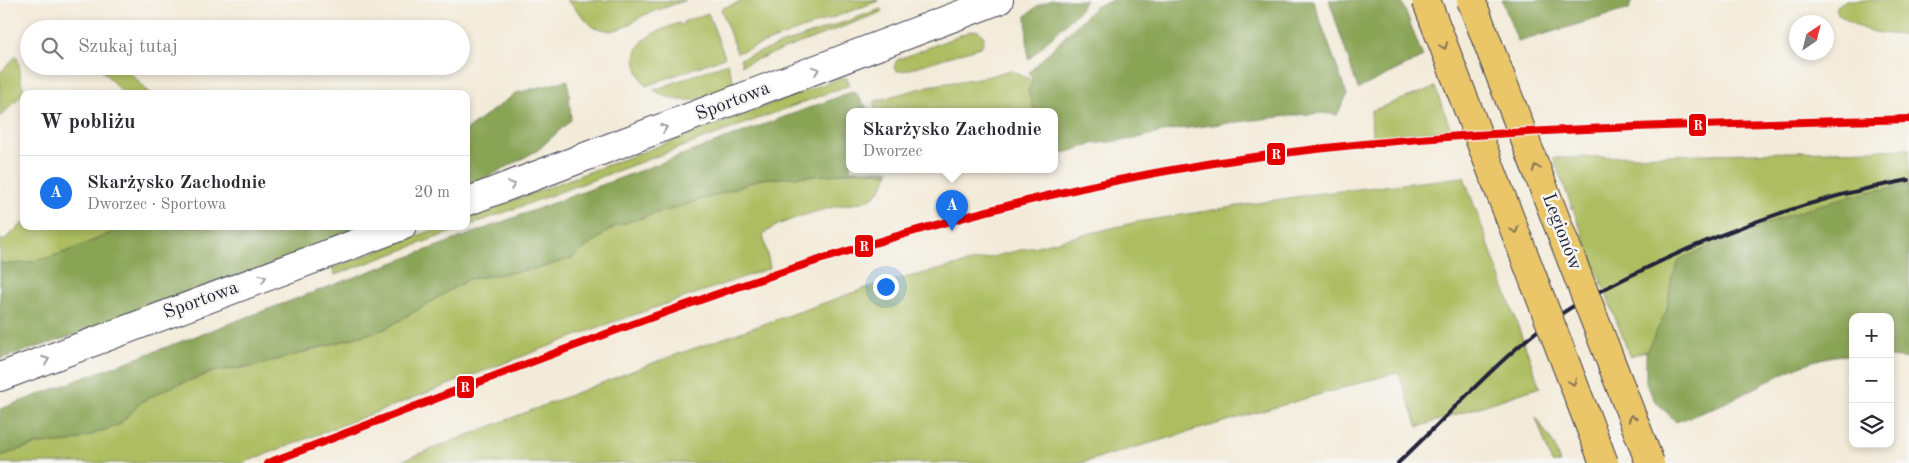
<!DOCTYPE html>
<html lang="pl">
<head>
<meta charset="utf-8">
<style>
  :root { --surface:#fff; --page:#f2f2f3; --text:#2b2b33; --muted:#7c7c81; --line:#e1e1e2; --accent:#1a73e8 }
  body { margin:0; font-family:"Old Standard TT",serif; background:var(--page); color:var(--text) }
  .controls { position:absolute; right:15px; bottom:15px; display:grid; overflow:hidden; border-radius:10px; box-shadow:0 2px 8px #0003 }
  .controls button { width:45px; height:45px; display:grid; place-items:center; padding:0; border:0; border-bottom:1px solid var(--line); background:var(--surface); color:var(--text); font:25px sans-serif }
  .compass { position:absolute; left:1789px; top:15px; width:45px; height:45px; border-radius:50%; background:var(--surface); box-shadow:0 2px 8px #0003; rotate:35deg }
  .you { position:absolute; left:885px; top:286px; width:18px; height:18px; margin:-12px; border:4px solid #fff; border-radius:50%; background:#1a73e8; box-shadow:0 0 0 8px #1a73e833 }
  .badge { display:grid; place-items:center; width:32px; height:32px; border-radius:50%; background:var(--accent); color:#fff; font-size:16px; font-weight:700 }
  .pin { position:absolute; translate:-50% -41px; filter:drop-shadow(0 1px 2px #0008) }
  .pin::after { content:''; position:absolute; top:26px; width:18px; height:15px; background:inherit; clip-path:polygon(0 0,100% 0,50% 100%) }
  .popup { position:absolute; left:846px; top:108px; width:212px; height:65px; box-sizing:border-box; display:grid; place-content:center; border-radius:10px; background:var(--surface); filter:drop-shadow(0 1px 4px #0005); font-size:16px; white-space:nowrap; color:var(--muted) }
  .popup b { font-size:19px; color:var(--text) }
  .popup::after { content:''; position:absolute; left:50%; top:100%; margin-left:-10px; border:10px solid transparent; border-top-color:var(--surface) }
  .list { margin:0; padding:0; list-style:none }
  h2 { display:flex; justify-content:space-between; align-items:center; height:65px; margin:0; padding:0 20px; font-size:21px }
  h2 small { font-size:16px; font-weight:400; color:var(--muted) }
  .list li { display:grid; grid-template-columns:32px 1fr auto; gap:15px; align-items:center; box-sizing:border-box; height:75px; padding:0 20px; border-top:1px solid var(--line) }
  .list b { display:block; font-size:19px; white-space:nowrap }
  .list p { margin:0; font-size:16px; white-space:nowrap; color:var(--muted) }
  .list em { font-size:16px; font-style:normal; color:var(--muted) }
  .icon { flex:none; width:28px; height:28px; fill:none; stroke:currentColor; stroke-width:2; stroke-linecap:round; stroke-linejoin:round }
  .map { position:relative; flex:none; width:1909px; height:463px; overflow:hidden }
  .search { position:absolute; background:var(--surface); box-shadow:0 2px 8px #0003; left:20px; top:20px; width:450px; height:55px; display:flex; align-items:center; gap:12px; box-sizing:border-box; padding:0 18px; border-radius:28px; color:var(--muted); font-size:19px }
  .panel { position:absolute; background:var(--surface); box-shadow:0 2px 8px #0003; left:20px; top:90px; width:450px; height:140px; border-radius:10px }
  .map>svg:first-child { display:block }
  .green { fill:#adbd60; stroke:#68704e }
  .forest { fill:#8aa456; stroke:#566348 }
  .lines { fill:none; stroke-linecap:round; stroke-linejoin:round }
  .minor-casing { stroke:#414053; stroke-width:30 }
  .minor { stroke:#fff; stroke-width:28 }
  .rail { stroke:#22223b; stroke-width:4 }
  .major-bridge-casing { stroke:#414053; stroke-width:30; stroke-linecap:butt }
  .major-bridge { stroke:#eac669; stroke-width:28 }
  .rail-1-casing { stroke:#f6f6f2; stroke-width:11 }
  .rail-1 { stroke:#e50000; stroke-width:8 }
  .oneway { stroke:#867452 }
  .oneway2 { stroke:#9c9ca7 }
  .labels { text-anchor:middle; dominant-baseline:central; stroke-width:5; stroke-linejoin:round; paint-order:stroke }
  .street-label { font-size:19px; fill:#22223b; stroke:#f6f6f2 }
  .line-badge { stroke:#f6f6f2; stroke-width:2 }
  .badge-label { font-size:14px; text-anchor:middle; font-weight:bold; fill:#fff }
</style>
</head>
<body>
<div class="map">
<svg width="1909" height="463" viewBox="0 0 1909 463">
  <rect width="100%" height="100%" fill="#f6f6f2"/>
  <filter id="ink" filterUnits="userSpaceOnUse"><feTurbulence type="fractalNoise" baseFrequency=".02" numOctaves="2"/><feDisplacementMap in="SourceGraphic" scale="10" xChannelSelector="R" yChannelSelector="G"/><feConvolveMatrix kernelMatrix="1 2 1 2 8 2 1 2 1" color-interpolation-filters="sRGB"/></filter>
  <filter id="wash" filterUnits="userSpaceOnUse"><feTurbulence type="fractalNoise" baseFrequency=".0096" numOctaves="4" result="noise"/><feDisplacementMap in="SourceGraphic" scale="20" xChannelSelector="R" yChannelSelector="G"/><feGaussianBlur stdDeviation="1.12" result="paint"/><feColorMatrix in="noise" values="0 0 0 0 0 0 0 0 0 0 0 0 0 0 0 0 0 1.4 0 .05"/><feComposite in="paint" operator="in"/></filter>
  <g filter="url(#wash)">
    <rect width="100%" height="100%" fill="#f3ebd9"/>
    <g class="green">
      <path d="M567,0L673,1L686,0L644,15L625,27L611,31L593,27Z"/>
      <path d="M745,0H878V1L737,53L721,9Z"/>
      <path d="M1846,0H1909V36C1876,32 1867,35 1838,14L1836,7Z"/>
      <path d="M881,9L882,12L742,65L740,59Z"/>
      <path d="M708,13L725,57L646,86C620,46 646,35 679,23L680,25L684,24L683,22Z"/>
      <path d="M973,30L979,31L984,37L983,44L980,47L903,71H897L894,67L897,60Z"/>
      <path d="M16,56C22,67 18,79 24,90L22,95L0,117V73Z"/>
      <path d="M727,63L736,88C708,98 682,109 654,90Z"/>
      <path d="M98,66H124L150,94H124Z"/>
      <path d="M1010,70L1033,81L1028,91L1035,111L875,112V101L929,86L990,76Z"/>
      <path d="M840,78H847L850,85L335,275L332,268L444,226H466V218Z"/>
      <path d="M1435,87L1451,130L1372,137L1371,111Z"/>
      <path d="M1909,149V295L1744,320L1630,356L1553,158Z"/>
      <path d="M863,170L887,174V170H890C886,179 881,193 871,198C862,204 847,204 837,206C813,213 783,219 763,234L770,268L602,326L243,463H0V456L38,444L71,442L119,425L141,402L166,389L216,371L256,366L385,329L469,279L540,268L572,258L615,226L723,193L760,179L829,175Z"/>
      <path d="M1464,177L1540,387L1418,427L1398,372L1081,463H396L658,361L875,285L1137,222L1314,194Z"/>
      <path d="M24,222V226H126C92,241 37,269 0,263V238L3,241Z"/>
      <path d="M1536,417L1554,445L1560,463H1552Z"/>
    </g>
    <g class="forest">
      <path d="M1052,0H1086L1077,13L1028,60L1026,16L1037,6Z"/>
      <path d="M1113,0H1313L1347,95L1337,115L1323,113L1296,115L1171,130L1134,139L1091,144L1068,152L1055,153L1054,112H1035L1028,91L1033,81L1029,72L1095,7Z"/>
      <path d="M1329,0H1401L1423,57L1358,89Z"/>
      <path d="M1502,0H1632L1629,9L1518,42Z"/>
      <path d="M568,80L571,120L538,150L466,189V130L516,93Z"/>
      <path d="M854,91L870,112H850V170H887L888,174L863,170L829,175L760,179L723,193L615,226L572,258L540,268L469,279L385,329L256,366L216,371L166,389L141,402L119,425L71,442L38,444L0,456V409Z"/>
      <path d="M1909,185V359L1890,357V317H1853V355C1812,353 1773,380 1737,397C1717,407 1697,415 1676,422L1654,400L1646,382V352L1667,310L1671,280L1680,259C1755,228 1828,195 1909,185Z"/>
      <path d="M126,226H382L63,339L0,359V263C37,269 92,241 126,226Z"/>
    </g>
  </g>
  <g filter="url(#ink)">
    <g class="lines">
      <g class="minor-casing">
        <g id="minor">
          <path d="M466,202L999,0"/>
          <path d="M0,377L402,226"/>
        </g>
      </g>
      <use href="#minor" class="minor"/>
      <path class="rail" d="M1398,463C1444,420 1487,371 1536,332C1567,307 1598,292 1634,274C1721,231 1813,197 1909,180"/>
      <g class="major-bridge-casing">
        <g id="major-bridge">
          <path d="M1426,0L1604,463"/>
          <path d="M1471,0L1650,463"/>
        </g>
      </g>
      <use href="#major-bridge" class="major-bridge"/>
      <g class="rail-1-casing">
        <path id="rail-1" d="M268,463C558,353 849,230 1155,173C1403,127 1658,127 1909,119"/>
      </g>
      <use href="#rail-1" class="rail-1"/>
    </g>
    <defs><path id="oneway-chevron" d="M-2-3.5L2.5 0L-2 3.5" fill="none" stroke-width="1.6" stroke-linecap="round" stroke-linejoin="round" transform="scale(1.25)"/></defs>
    <g class="oneway">
      <use href="#oneway-chevron" transform="translate(1444 46) rotate(69)"/>
      <use href="#oneway-chevron" transform="translate(1536 168) rotate(-111)"/>
      <use href="#oneway-chevron" transform="translate(1515 230) rotate(69)"/>
      <use href="#oneway-chevron" transform="translate(1573 382) rotate(69)"/>
      <use href="#oneway-chevron" transform="translate(1632 418) rotate(-111)"/>
    </g>
    <g class="oneway2">
      <use href="#oneway-chevron" transform="translate(816 70) rotate(-21)"/>
      <use href="#oneway-chevron" transform="translate(664 128) rotate(-21)"/>
      <use href="#oneway-chevron" transform="translate(512 185) rotate(-20)"/>
      <use href="#oneway-chevron" transform="translate(263 278) rotate(-20)"/>
      <use href="#oneway-chevron" transform="translate(46 360) rotate(-20)"/>
    </g>
  </g>
  <g class="labels">
    <g class="street-label">
      <text transform="translate(733 102) rotate(-21)">Sportowa</text>
      <text transform="translate(1561 232) rotate(69)">Legionów</text>
      <text transform="translate(201 301) rotate(-20)">Sportowa</text>
    </g>
  </g>
  <g class="line-badge">
    <rect x="1688" y="113" width="19" height="24" rx="5" fill="#e50000"/>
    <rect x="1266" y="142" width="20" height="24" rx="5" fill="#e50000"/>
    <rect x="854" y="234" width="20" height="24" rx="5" fill="#e50000"/>
    <rect x="456" y="375" width="19" height="24" rx="5" fill="#e50000"/>
  </g>
  <g class="badge-label">
    <text x="1698" y="130">R</text>
    <text x="1276" y="159">R</text>
    <text x="864" y="251">R</text>
    <text x="465" y="392">R</text>
  </g>
</svg>
<div class="controls">
<button>+</button>
<button>−</button>
<button><svg class="icon" aria-label="layers" viewBox="0 0 24 24"><path d="M12 4l9 5-9 5-9-5zM3 14l9 5 9-5"/></svg></button>
</div>
<svg class="compass" viewBox="-18 -18 36 36"><path d="M0-13l5 13h-10z" fill="#e53935"/><path d="M0 13l5-13h-10z" fill="#7c7c81"/></svg>
<div class="you"></div>
<div class="pin badge" style="left:952px;top:231px">A</div>
<div class="popup"><b>Skarżysko Zachodnie</b>Dworzec</div>
<div class="search"><svg class="icon" aria-label="search" viewBox="0 0 24 24"><circle cx="10" cy="10" r="6"/><path d="M15 15l6 6"/></svg>Szukaj tutaj</div>
<section class="panel">
<h2>W pobliżu<small></small></h2>
<ul class="list">
<li><span class="badge">A</span><div><b>Skarżysko Zachodnie</b><p>Dworzec · Sportowa</p></div><em>20 m</em></li>
</ul>
</section>
</div>
</body>
</html>
